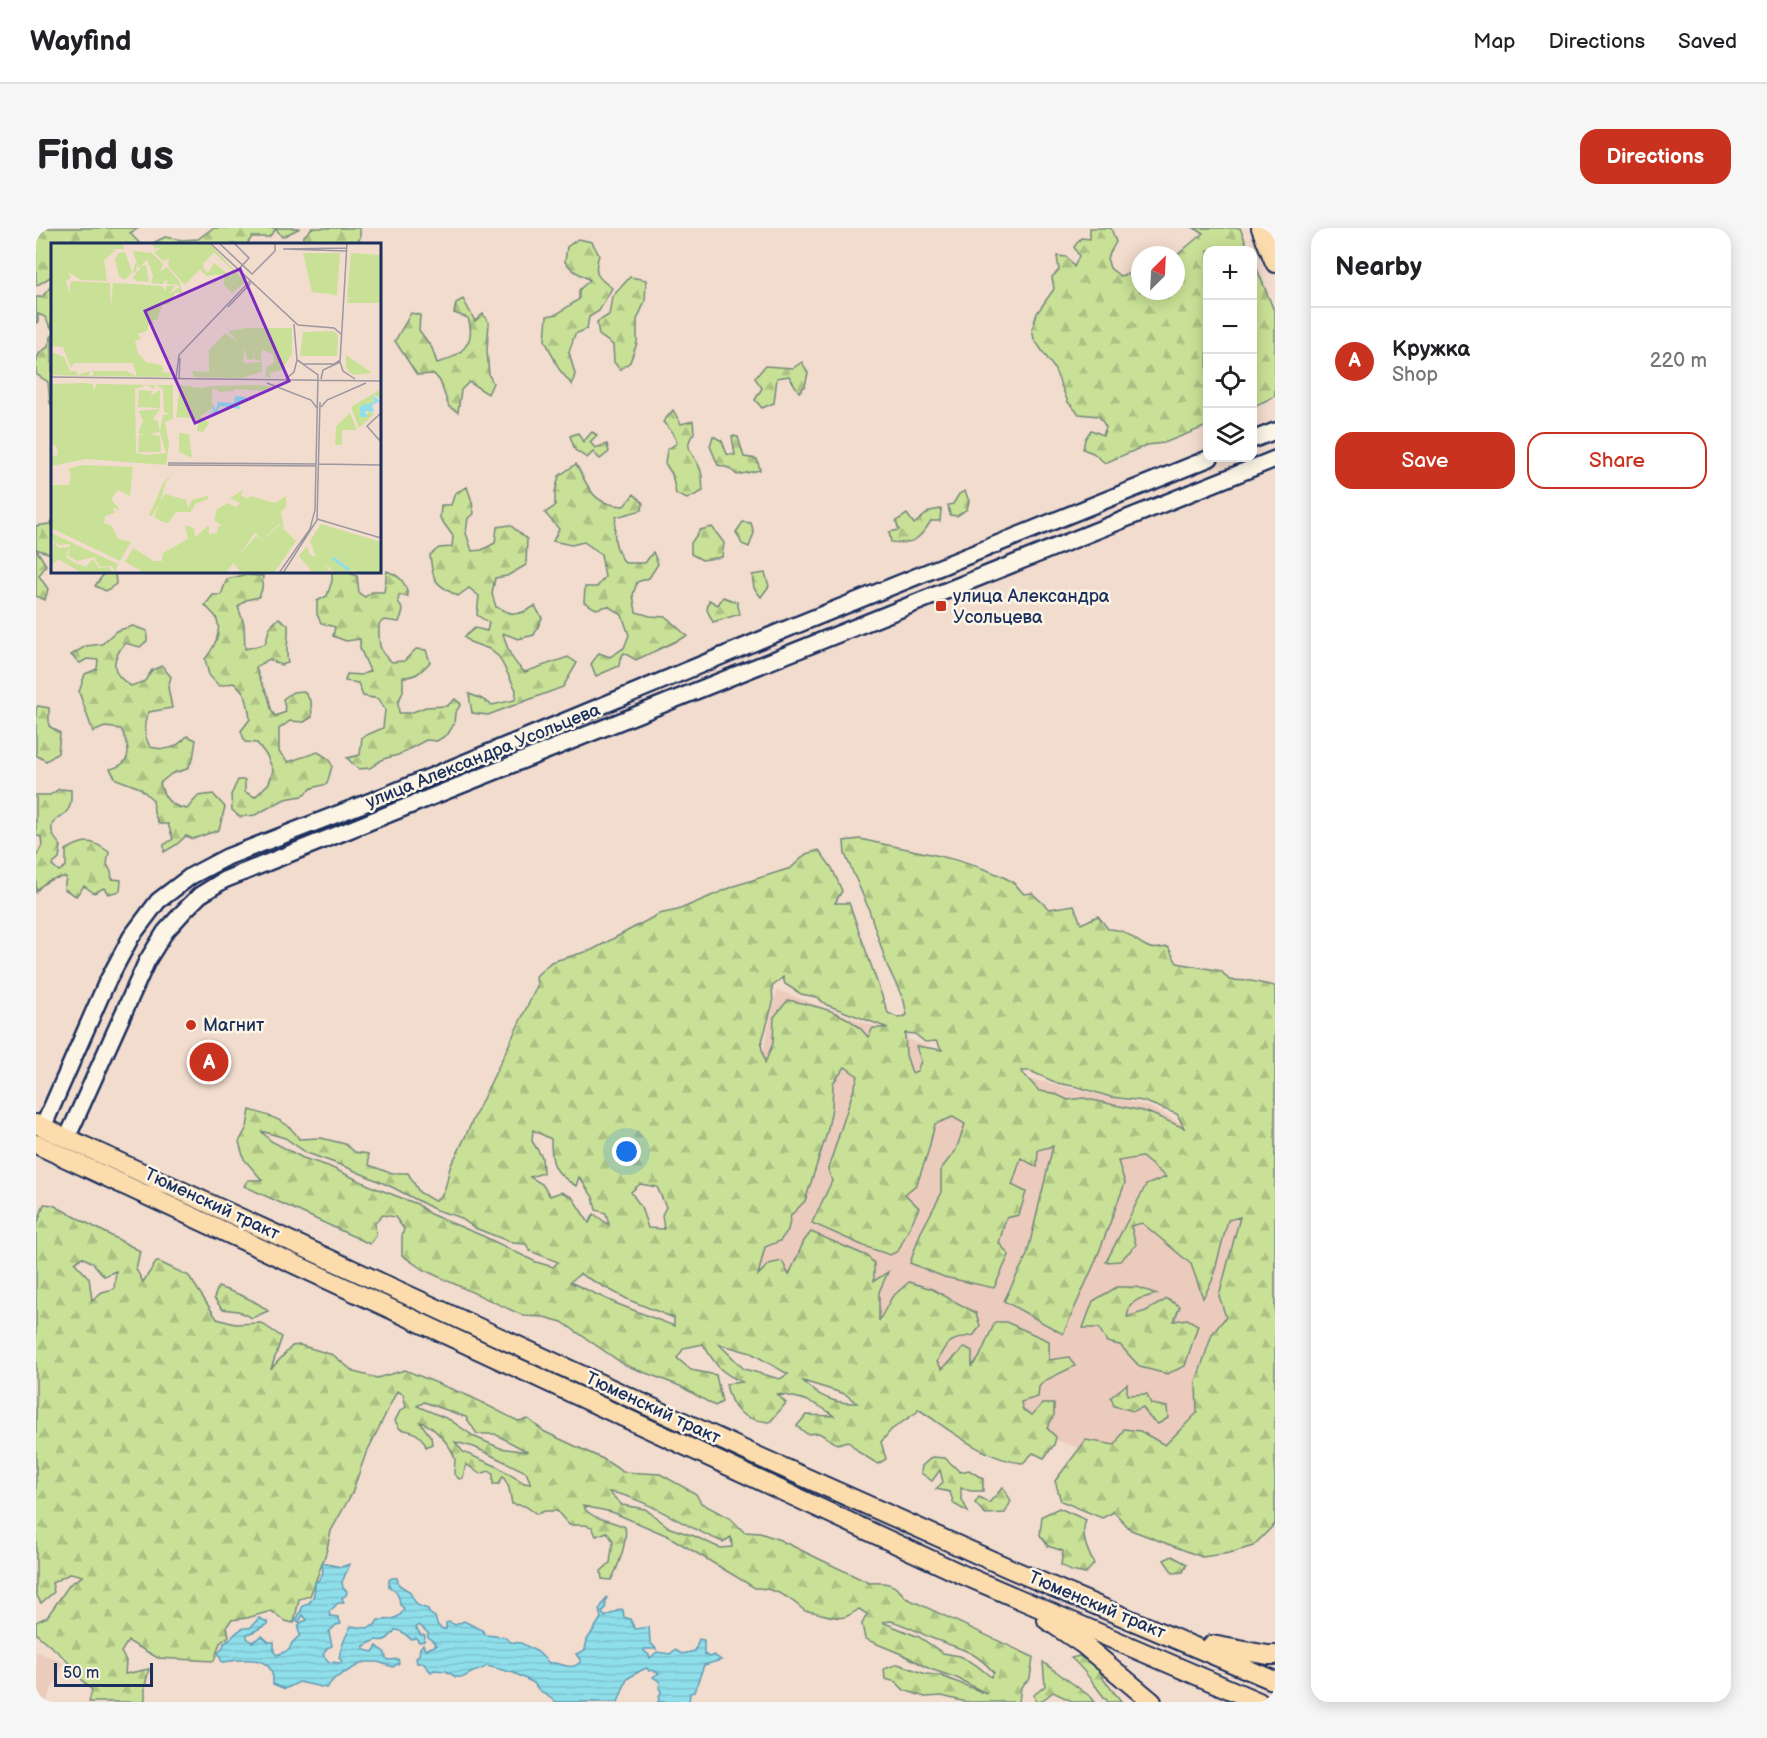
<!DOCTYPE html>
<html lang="en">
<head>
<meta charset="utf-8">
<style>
  :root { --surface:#fff; --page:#f6f6f6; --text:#202124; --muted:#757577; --line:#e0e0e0; --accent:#c8321e }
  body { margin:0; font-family:"Balsamiq Sans",sans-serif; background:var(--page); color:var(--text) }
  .controls { position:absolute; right:18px; top:18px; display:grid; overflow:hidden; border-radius:12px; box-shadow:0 3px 15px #0003 }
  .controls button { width:54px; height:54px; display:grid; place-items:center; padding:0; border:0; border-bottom:2px solid var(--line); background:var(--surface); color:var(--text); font:30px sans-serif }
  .compass { position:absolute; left:1095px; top:18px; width:54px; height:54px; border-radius:50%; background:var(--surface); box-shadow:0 3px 15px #0003; rotate:24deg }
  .scale { position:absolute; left:18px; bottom:15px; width:99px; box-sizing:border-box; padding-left:6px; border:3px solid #1b2f5e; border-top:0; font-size:16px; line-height:21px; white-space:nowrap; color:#1b2f5e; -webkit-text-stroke:4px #fcf5e5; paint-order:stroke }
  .you { position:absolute; left:591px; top:924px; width:21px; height:21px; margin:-15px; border:4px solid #fff; border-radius:50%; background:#1a73e8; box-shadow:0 0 0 9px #1a73e833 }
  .badge { display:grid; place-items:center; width:39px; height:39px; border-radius:50%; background:var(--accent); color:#fff; font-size:20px; font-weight:700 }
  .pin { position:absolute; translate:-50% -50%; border:3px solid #fff; box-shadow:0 2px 6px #0006 }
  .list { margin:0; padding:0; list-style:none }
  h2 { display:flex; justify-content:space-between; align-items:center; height:78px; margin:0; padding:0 24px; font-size:26px }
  h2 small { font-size:20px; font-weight:400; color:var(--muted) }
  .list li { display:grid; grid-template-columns:39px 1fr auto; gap:18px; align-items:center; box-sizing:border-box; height:108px; padding:0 24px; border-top:2px solid var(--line) }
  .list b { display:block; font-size:22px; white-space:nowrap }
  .list p { margin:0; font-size:20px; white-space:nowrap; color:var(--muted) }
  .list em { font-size:20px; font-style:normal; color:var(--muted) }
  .actions { display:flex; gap:12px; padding:18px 24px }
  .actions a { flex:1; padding:14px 0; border:2px solid var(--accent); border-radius:18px; text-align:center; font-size:21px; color:var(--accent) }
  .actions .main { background:var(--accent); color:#fff }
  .icon { flex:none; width:33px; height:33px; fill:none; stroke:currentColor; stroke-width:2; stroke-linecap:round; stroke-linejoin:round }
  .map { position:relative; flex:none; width:1239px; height:1474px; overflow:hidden; border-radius:18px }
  header { display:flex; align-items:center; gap:36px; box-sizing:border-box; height:84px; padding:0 30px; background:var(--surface); border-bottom:2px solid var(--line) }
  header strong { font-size:28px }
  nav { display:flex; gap:33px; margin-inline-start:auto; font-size:21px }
  .intro { display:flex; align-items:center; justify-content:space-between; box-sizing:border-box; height:144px; padding:0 36px }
  h1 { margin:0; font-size:42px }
  .button { padding:15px 27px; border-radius:18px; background:var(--accent); color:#fff; font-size:21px; font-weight:700 }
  main { display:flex; gap:36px; padding:0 36px }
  aside { flex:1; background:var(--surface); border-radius:18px; box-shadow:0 3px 15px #0003 }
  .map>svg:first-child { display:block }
  .built { fill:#ebcbbc }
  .forest { fill:url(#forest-firs); stroke:#72887a; stroke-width:1.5; fill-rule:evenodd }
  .water { fill:url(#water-rules); stroke:#6199b3; stroke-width:1.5 }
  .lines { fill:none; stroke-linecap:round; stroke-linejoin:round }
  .minor-casing { stroke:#1b2f5e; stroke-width:20 }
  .major-casing { stroke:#1b2f5e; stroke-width:22 }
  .minor { stroke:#fcf5e5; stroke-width:15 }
  .major { stroke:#fcdcac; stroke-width:18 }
  .poi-dot { fill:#c8321e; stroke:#fcf5e5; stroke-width:2 }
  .labels { text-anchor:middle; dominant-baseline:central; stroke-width:5; stroke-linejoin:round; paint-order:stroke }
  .poi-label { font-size:18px; fill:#1b2f5e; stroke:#fcf5e5; text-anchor:start }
  .street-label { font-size:18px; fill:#1b2f5e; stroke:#fcf5e5 }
  .inset-river { fill:none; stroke:#8fdfeb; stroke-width:3 }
  .inset-road { fill:none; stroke:#9c97a1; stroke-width:1.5 }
  .view { fill:#7b2cbf; fill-opacity:0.15; stroke:#7b2cbf; stroke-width:3 }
  .inset-edge { fill:none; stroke:#1b2f5e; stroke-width:3 }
</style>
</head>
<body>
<header>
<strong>Wayfind</strong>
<nav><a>Map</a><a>Directions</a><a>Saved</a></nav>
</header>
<div class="intro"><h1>Find us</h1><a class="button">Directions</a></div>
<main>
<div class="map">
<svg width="1239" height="1474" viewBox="0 0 1239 1474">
  <defs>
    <pattern id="forest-firs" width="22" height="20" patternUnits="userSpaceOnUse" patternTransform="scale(1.5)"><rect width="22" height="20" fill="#c9e196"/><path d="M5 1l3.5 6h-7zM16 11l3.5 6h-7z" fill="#acc184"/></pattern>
    <pattern id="water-rules" width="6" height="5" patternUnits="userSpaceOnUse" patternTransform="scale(1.5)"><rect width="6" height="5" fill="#8fdfeb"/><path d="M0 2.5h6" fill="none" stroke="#7bc0cc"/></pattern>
  </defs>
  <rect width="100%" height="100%" fill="#f2dccd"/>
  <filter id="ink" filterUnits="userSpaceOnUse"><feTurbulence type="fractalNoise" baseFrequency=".0167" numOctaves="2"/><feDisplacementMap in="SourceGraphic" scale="12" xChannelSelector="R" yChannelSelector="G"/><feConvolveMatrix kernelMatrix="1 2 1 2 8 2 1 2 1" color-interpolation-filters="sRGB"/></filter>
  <g filter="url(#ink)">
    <g class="built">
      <path d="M741,762L954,842L1112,878L1239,945L1142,1253L1031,1216L668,1083Z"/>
      <path d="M0,1423L28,1435L10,1474H0Z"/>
    </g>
    <g class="forest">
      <path d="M0,0H103L94,5L104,16H16V48L0,58Z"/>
      <path d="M177,0H264L246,9L240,1L233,9H216L211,16H115L129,9L146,12L162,11Z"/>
      <path d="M276,0H324V10L320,16H267V9Z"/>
      <path d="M1054,0H1075L1080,14L1071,30L1074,40L1084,48L1095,45L1100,36L1104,41V63H1140V28L1167,5L1158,0H1204L1213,22H1172L1171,198L1128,215L1111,217L1069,235L1057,225L1047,221L1049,211L1055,202L1067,207L1070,199L1063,188L1043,186L1032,174L1018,140L998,111L996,101L1001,85L1018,61L1016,49L1023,42L1021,28L1031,29L1038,39L1043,28L1038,19L1045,10L1054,11Z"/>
      <path d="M542,11L556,14L563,27C557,46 561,49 576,60L563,83L553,89L551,101L539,106L533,124L539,146L536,157L523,141L509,112L511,88L521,86L543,71V62L554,52L538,43L529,34L531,19Z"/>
      <path d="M1217,31L1239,85V168L1217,179Z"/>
      <path d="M594,49L610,52L609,73L601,92V115L594,134L584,142L578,134L577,117L563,107L561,94L573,87L576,69Z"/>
      <path d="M16,57V100H15L9,89L2,86V94L0,95V69H6Z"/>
      <path d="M427,71L439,93L447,86L453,95L451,122L453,147L457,155L452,166L433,154L425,162L422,184L413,179L404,153L398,146L381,147L359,113L375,85L384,87L383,102L396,120L401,135C424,129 441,115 432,90L418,85L420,75Z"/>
      <path d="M16,107V178L14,175L12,154L0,146C0,132 0,125 11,120Z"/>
      <path d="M766,134L772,145L769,158L763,164L753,148L741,150L738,175L726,180L719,172L726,160L719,150L729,138L757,140Z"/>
      <path d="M637,182L645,196L657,193L658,205C644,222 662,228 665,244C667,250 666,257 667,263L651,271L640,266L636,246L629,235L631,222L641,215L637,205L627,194Z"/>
      <path d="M556,204L561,207L554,214L559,220L571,216L573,224L564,231L557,224L551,230L539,222L534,208L542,205L547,214Z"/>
      <path d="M677,208L686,213L691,226L699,227L696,208L702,209L708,229L721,231L724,242L701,247L693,240L682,237L674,218Z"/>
      <path d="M540,236C554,261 556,277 588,278L598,266L607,275L606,282L580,289C577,308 578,320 589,335H609L617,324L622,336L613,350L601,354L597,367L600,384L614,388L630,389L651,408L600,432L588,425L584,431L583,438L560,448L555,436L563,425L574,429L588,420L593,407L586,387L572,378L560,381L548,374L549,359H561L569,349L565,326L548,314L535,317L517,313L523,301L509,285L519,278V264L523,248Z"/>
      <path d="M431,259L436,274L438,286L432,290L430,305L436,323L446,322L459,315L461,299L474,297L491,311L490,337L471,348L459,350L456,366L460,379C478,388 482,388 499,378L506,390L498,407L482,411L467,405C471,421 476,434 489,444L532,429L541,435L527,459L452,487L436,485L433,466L444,470L456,477L479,472L480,462L463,429L453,421L434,414L428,409L439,400L451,403L453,395L441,387L443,368L433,360L422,368C398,356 397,353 394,327L403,320L416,319L417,308L404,290L405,277H415L419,265Z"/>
      <path d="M929,263L933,273L931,281L921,288L914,287L912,277L917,276L923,266Z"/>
      <path d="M905,281L904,293H895C884,311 877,317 855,314L853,304L863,302L860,293L871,286L878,296L894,283Z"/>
      <path d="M16,293V324L15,326L0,321V298L13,296Z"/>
      <path d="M707,294L715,295L718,305L713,319L706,316L700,304Z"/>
      <path d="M676,299L688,315L686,329L666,332L655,326V315L664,302Z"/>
      <path d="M0,321L10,337L3,348L12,361L9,372L0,368Z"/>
      <path d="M351,343C364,348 370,354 372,369L363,367L362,373L367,383L363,394L348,392L343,396C343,413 341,423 356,434L368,433L380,421L390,422L394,434C385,444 380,449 367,449V464L362,474L363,485H374L390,479L411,478L419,471L425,476L419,485L418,496L412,506L401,513L390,512L362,527L347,531L334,540L322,541L311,530L324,527L326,509L347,500L349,482L343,471L327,468L322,455L309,453L311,446L325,447L334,443L324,420V411L310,413L297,408L299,399L285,395L281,386V373L291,368L296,353V344H311L321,348L323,365L329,369L336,364H348Z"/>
      <path d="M66,344H79L80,356L70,363L59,358L67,347Z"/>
      <path d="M729,345L733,358L725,369L718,360L716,347Z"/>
      <path d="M208,347L227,348L226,361L223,369L210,372L202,379L208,396L209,421L229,416L234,399L243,390L252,397C253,410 249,423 252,435L245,437L233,431L220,439C223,452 228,458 232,468C235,476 233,481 239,488L250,484L247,471L257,464L268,463L275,474L276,489L268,494L254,493L243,501V524L252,534L282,524L293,531L296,538L291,556L276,560L266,568L249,571L219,587L204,589L196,582L195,567L202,552H209V564L219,569L233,555L237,542L231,528L221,515L209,514L205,503L214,491C212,477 211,462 197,455L183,458L173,447L169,431C178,420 187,403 180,389C177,385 172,381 169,377L177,367H185L191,351Z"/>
      <path d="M687,369L701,374L704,386L677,394L671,382L673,372L682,377Z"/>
      <path d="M97,398L111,403V413L104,419L89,415C74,433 75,446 95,458L109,453L116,442L126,438L135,449L132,459L136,480L113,484C106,496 108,507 114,519C130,523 140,521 151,508L160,512L157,531L151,541L135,546L124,555C128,571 134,578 151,581L162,568L177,566L189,579L183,602L157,611L150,608L140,617L128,624V617L137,611L132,596H123L118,585L117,572L104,560L80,551L74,541C98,536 94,518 85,501L69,499L57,504L43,464L49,446L61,441L62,432L51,431L44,435L35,427L50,418L66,416L80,403Z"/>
      <path d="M2,478L13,480V498L24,505L22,525L10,533L0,527V480Z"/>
      <path d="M23,561L35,562C35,570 36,579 29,585C27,588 23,588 20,591C11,600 18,610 25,618L23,631L16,637L23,643L30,638V622C49,611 55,611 73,624L71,636L75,644L76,651L85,652L84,663L72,666L68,660L58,665L48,658L40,668L28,661L30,649C16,650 8,653 0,664V629L6,617L5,609L0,607V567H14Z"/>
      <path d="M824,611C870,622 934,630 975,653C980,656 984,662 988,666L996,665L1013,681L1038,677L1045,696L1062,688L1072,701C1092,701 1096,712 1112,719C1117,722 1126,720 1132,719L1141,735L1185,743L1193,752L1215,753L1239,758V1296L1217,1318L1194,1325L1166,1329L1095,1302L1078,1284L1066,1290L1025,1273L1019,1253L1050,1212L1079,1217L1088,1201L1104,1203L1129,1217L1161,1185L1160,1154L1176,1106L1190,1089L1183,1068L1204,989L1192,992L1176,1053L1167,1070L1155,1036L1106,995L1095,998L1100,1017L1084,1033L1070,1034L1110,957L1130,949L1106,929L1082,933L1089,955L1060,1032L1027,1106L968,1073L991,1027L1017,918L1002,922L1001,939L985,930L976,957L990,964L983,987L970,990L963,1015L973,1027L958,1060L908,1049L874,1035L884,1006L905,966V941L920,922L929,896L917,889L899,896L892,924L881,956L869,966L883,980L862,1023L854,1027L828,1018L776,995L796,953L792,941L822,848L809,839L797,855L796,880L791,905L769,973L755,987L752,1002L744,1013L729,1019L722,1047L733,1036L746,1033L753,1047L768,1013L775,1004L831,1028L838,1035V1053L852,1044L843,1064V1093L856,1069L873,1054L896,1061L940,1085L944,1098L938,1107C915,1111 910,1113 901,1134L906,1141L929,1119L936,1123V1138L943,1130L959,1094H970L1013,1113V1132L1033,1129L1039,1138L1008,1153L1003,1159L1002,1169L985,1174L987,1182L996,1187L1006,1176H1018V1187L1011,1200L1020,1209L1018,1217L1008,1230L997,1225L987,1235C949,1232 913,1201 882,1181L881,1184L855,1202L845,1214L850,1231L842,1236L824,1225L812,1213L801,1216L783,1205L771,1206L761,1198L770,1187L798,1188C781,1174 763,1169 741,1166L750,1175L734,1194C706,1192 695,1182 690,1156L706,1154C683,1144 680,1137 667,1116L648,1120L641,1130L655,1142L680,1147L686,1174L679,1178L644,1158L589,1137L526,1094L508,1089L488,1088L386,1041L366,1027V1008L368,1001L359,989L347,987L339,995L340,1008L334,1016L208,958L212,952H226L208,931L203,914L211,899L214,882C234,888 252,892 263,911L285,910L309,916L319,924L332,926L333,937L354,945H372L383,964L398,973C414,965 409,946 417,933C427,916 434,897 443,879C462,839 482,798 501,758L500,748L515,734L556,722L623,686L642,682L701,657L755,640L770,626L783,622L796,640L806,663L799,675H813L852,785L863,790L871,787L868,773L851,737L832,679L809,626L808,613ZM747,749L749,756L765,766L780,769L791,777L852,800H837L832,809C813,783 781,779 752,772L738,789L737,815L729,835L725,817L737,775L736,759ZM869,805L879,806L889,814L900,813L906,822L880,818L885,833L881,843L876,845L870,827ZM985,843H994L1021,855L1042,859L1075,869L1107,873L1141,886L1148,900L1111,884L1047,870L1032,872L1017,865L1003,863ZM497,902L515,911C515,936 517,944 540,958L543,949L557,969L560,982L570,985L573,997L558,986L553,995L536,969L525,964L514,968L506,956L494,949L507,945L506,929L496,913ZM225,903L249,910L271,925L310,939L356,959L400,982L423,989L439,1000L477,1015L490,1016L494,1023L522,1034L517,1039L500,1034L447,1008L394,986L381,976L337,959L292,938L267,930L235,913ZM604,956L621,959L630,979L626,987L628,1001L612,1000L605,979L595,964ZM544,1046L593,1072L638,1090V1098L579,1075L534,1054ZM683,1116L715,1125L752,1146L744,1151L708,1141ZM767,1153L809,1166L821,1175C800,1176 781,1168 767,1153Z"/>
      <path d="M8,976L17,977L104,1023L100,1041L107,1054L121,1033L153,1048L181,1091L199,1096L225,1095L246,1109L235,1141L256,1118L264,1117L297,1127L318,1144L341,1150L369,1142L435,1169L482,1193L492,1191L509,1204L567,1231L587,1244L624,1246L660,1266L665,1275L695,1291L708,1304L724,1305L744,1312L833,1355C852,1354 858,1355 870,1370L997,1429L994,1450L985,1459L983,1474H930L906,1468L889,1469L868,1462L860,1454L849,1451L848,1441L862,1436L890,1446L903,1447L951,1466L921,1450L894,1441L868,1427L829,1411L826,1396L831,1386L823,1381C819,1384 814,1387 809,1389C797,1392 782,1383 769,1383C755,1371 739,1359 719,1360L632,1308L576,1284L547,1278C555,1292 575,1292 589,1299C592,1312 582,1340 575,1352L566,1351L565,1343L574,1335L577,1313L571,1304L560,1308L556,1299L549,1297H533L521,1283H509L501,1286L489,1278L476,1276L473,1260L467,1248L463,1256H457V1246L453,1243L444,1246L430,1236L427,1250L423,1251L418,1246C418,1241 419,1236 419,1231C416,1218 396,1196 384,1194L395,1209L396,1216L390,1219C386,1206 376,1203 364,1201L359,1193L364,1183L370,1179L367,1166L361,1163L329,1228L316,1265L295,1303L290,1325L274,1368L263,1371L258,1395L249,1393L235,1383L211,1390L195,1392L191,1398L193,1408L184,1415L178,1433L122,1430L92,1413L85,1424L90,1433L89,1446L113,1441L109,1458V1474H53L56,1462C45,1453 39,1442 30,1432C21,1422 9,1415 0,1405V1394L11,1389L34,1356L47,1348L35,1345L16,1355L18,1364L5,1375L0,1366V1000ZM46,1029L57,1035L68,1048L80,1043L78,1061L66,1064L56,1072L53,1050L39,1035ZM388,1174L430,1189L441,1206H459L492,1224L464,1220L439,1209L414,1192L381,1178ZM419,1214L438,1219L490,1244L495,1256L488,1255L460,1238L427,1224ZM573,1264C607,1268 652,1301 687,1314L695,1309L696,1319L684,1320L658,1308L634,1300L609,1281L586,1277ZM855,1393C871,1397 883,1405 898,1411C924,1421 939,1422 958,1445L955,1449L940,1437L923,1428L907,1425L883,1409L846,1394Z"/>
      <path d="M182,1059C200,1065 218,1071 232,1083L216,1090L202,1083L186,1081L178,1070Z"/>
      <path d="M1081,1059H1101L1121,1066L1103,1071L1094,1077L1091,1089L1110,1083L1131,1071L1144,1078L1138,1093L1151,1091L1162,1097L1149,1138L1131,1146L1104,1139L1084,1117L1071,1114L1063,1100H1047L1057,1073Z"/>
      <path d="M1091,1156V1167L1111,1166L1115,1176L1131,1179L1132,1190L1122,1196L1113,1189L1107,1179L1098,1183L1078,1178L1075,1169Z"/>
      <path d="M896,1229L909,1230L924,1244L933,1242L947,1251V1263H935L925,1260V1269L932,1284L918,1276L914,1264L900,1261L907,1254L904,1242L896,1253L885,1245L886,1238Z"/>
      <path d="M967,1259L975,1273L969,1285L949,1286L939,1275L943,1269L953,1275Z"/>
      <path d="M1023,1280L1050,1292C1044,1306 1051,1322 1058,1336L1049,1346L1035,1343L1025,1337L1027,1323L1012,1318L1004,1307L1006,1288Z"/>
      <path d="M1136,1328L1151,1336L1147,1344L1137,1345L1128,1332Z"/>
      <path d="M1043,1428L1062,1438L1068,1452L1086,1474H1072C1059,1459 1050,1442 1035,1430Z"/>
      <path d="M1007,1434L1055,1469L1059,1474H1038L1017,1464L1004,1474H1000L998,1467L1009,1458Z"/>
    </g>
    <path class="water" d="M286,1335L305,1339L314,1336L306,1354L307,1360L311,1363L310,1367L306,1370L308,1375H302L293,1384L294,1388L302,1389L305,1396L300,1397L293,1404L296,1418L291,1420L287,1427L293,1434L305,1435L306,1433L303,1430C305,1418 309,1409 315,1398L331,1400L339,1397L342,1392C352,1392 365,1392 368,1380L364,1377C364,1369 360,1362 353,1359V1352L356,1350H361L363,1357L373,1363L381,1377L392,1381L393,1385L399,1389C401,1396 402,1401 410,1401V1395L413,1394L419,1397L428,1393L446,1402L450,1407L468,1409L475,1414L485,1415L502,1424L513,1435C525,1433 535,1445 545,1433L540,1426L549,1422L551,1412L565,1390L563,1382L571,1369L569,1381L566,1385L569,1389L585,1381L587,1382L588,1389L594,1391L599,1401L613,1399L614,1414L620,1421H609L608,1423L613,1427L614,1430L621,1424L634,1426L639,1422L646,1426L659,1423L663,1411L668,1412V1426L673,1429L678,1427L685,1432L668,1437L658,1464L654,1465L653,1474H622L625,1463L623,1460L624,1454L617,1449L623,1445L616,1442L613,1443L611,1440C607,1441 595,1448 591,1451L582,1474H520L502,1461L498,1455L478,1445L451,1438C444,1443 436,1443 428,1449H420L410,1443L398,1442L395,1444L387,1435H381L380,1429L383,1427L384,1420L387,1416L389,1422L401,1417L392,1409V1405L383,1397L380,1400L385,1407H389L388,1413L383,1414L380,1410L375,1411C370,1408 367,1402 359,1402C353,1410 350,1414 340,1412L328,1418V1422L337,1424L341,1418L349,1425L350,1430L353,1432L362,1431L363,1435L357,1439L342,1434H328L299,1450L290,1460L263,1454L249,1461L237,1456C239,1424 206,1432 186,1434L182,1425L187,1420L188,1415C198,1411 201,1398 214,1400L223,1390L231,1394L232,1396C224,1399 220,1404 211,1406V1410L216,1414L226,1408L233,1414H238V1424L241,1427L253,1422L256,1415L264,1407L262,1401L264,1395L271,1392L267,1387L263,1394L258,1393L262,1389L267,1378C278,1375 279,1364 279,1354L282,1353L287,1344Z"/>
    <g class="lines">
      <g class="minor-casing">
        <g id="minor">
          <path d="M1216,212L1239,203"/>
          <path d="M7,899L70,756L95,709L122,673L155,648L191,629L353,566L758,398L1174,230"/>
          <path d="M31,910L111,733L129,704L148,683L164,667L188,652L1239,231"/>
        </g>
      </g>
      <g class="major-casing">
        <g id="major">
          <path d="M1225,0L1239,35"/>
          <path d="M0,896L721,1228L977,1342L1239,1453"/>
          <path d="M0,916L925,1346L1223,1474"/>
          <path d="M1011,1392L1048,1417L1116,1474"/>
          <path d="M1176,1417L1232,1427H1239"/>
        </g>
      </g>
      <use href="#minor" class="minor"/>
      <use href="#major" class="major"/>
    </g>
  </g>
  <g class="poi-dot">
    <rect x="899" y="372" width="12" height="12" rx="3"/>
    <circle cx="155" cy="797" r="6"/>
  </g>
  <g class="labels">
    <g class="poi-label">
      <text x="917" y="368">улица Александра<tspan x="917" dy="21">Усольцева</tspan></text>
      <text x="167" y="797">Магнит</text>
    </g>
    <g class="street-label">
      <text transform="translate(447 528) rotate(-22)">улица Александра Усольцева</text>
      <text transform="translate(176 976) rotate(25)">Тюменский тракт</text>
      <text transform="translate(617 1180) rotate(25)">Тюменский тракт</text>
      <text transform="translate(1061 1377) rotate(23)">Тюменский тракт</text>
    </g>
  </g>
  <g transform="translate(15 15)">
    <rect width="330" height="330" fill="#f2dccd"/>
    <path d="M0,0H72L73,6H57L65,7L53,17L56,38L30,37L17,29L20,35L15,38L18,50L20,38L59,40L60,65L62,40L111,43L115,48V43H124L118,51L129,44L127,42L116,41L115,36L112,41L100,40L102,33L96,16L90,23L95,22L98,39L85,38L82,34L90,25L85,23L86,27L82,31L84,20L86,22L82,8L101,10L112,21L109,28L116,24L129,39L131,50H124L118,61L111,62L106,77H101L104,81L98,80L96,88L87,91L90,96L84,98L87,110L95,119L110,122L113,126L110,129L120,130L119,134L39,133L43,132L41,128H75L85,133V130L82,120H23L20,125L12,104L0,103ZM100,0H158L194,39L181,50L173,42V31L155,33L149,26L134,42L117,23L118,15L112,18L103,9L112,4L104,6ZM163,9L182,28L181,34L163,20L157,30L153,26L152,21ZM252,10H289L286,52L261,49ZM300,10L330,12V60H296L297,55L302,56L296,54ZM196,85H241V110L231,127L218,130L220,135L215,134V125L223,119L222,111L212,107L210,111V102V118L204,117L202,104L203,116L196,117L194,105L192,118L195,121L203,119L202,124L204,119H211V129L190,135L143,134L141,128L158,129V107L174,90L187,99L177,88ZM282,88L287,92L286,113H249L252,89ZM0,109L13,114L19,128L1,129L25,128L27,132L39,128L38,133L0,132ZM295,112L321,130L302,132L295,125ZM32,140L42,141V147L46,141L103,142V146L96,142L84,146L85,210L95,212L115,210L109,189L99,191L109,193L110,209H87L88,192H94L87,190L92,178L88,168L109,166L102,176L107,178L109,189L112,172L119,171L113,169L112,146L105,142H122V176L114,179L118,201L115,222L35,216L0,223V213L7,212L5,202L0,201V141ZM129,142L151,145L161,143L205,142L219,143V148L183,146V152L182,148L169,149L161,145V166L149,173L158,180L152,189L146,188L148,178L142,175L143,170L141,175L125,174ZM330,146V156L322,151V160L309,163V174H316L317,168L323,171L308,185L300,164ZM88,147L102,148L99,153L109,147V165L87,164ZM299,170L306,187H291V202H284L285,183ZM128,190L138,191L141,215L128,209ZM31,222L110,225L82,224L79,253L67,247L60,256L69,267L62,265L64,270L54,273L53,280L61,283L67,296L80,299L69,318L0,285V242H18L20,231L17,226ZM124,228L115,239L109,259L114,251L135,257L137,265L141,257L157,253V256L144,261L140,269H125L117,280L112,279L103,274L109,259L101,273L98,272L113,239ZM192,247L190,252L196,256L199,253L224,260L235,253V264L230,269L233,285L228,281L211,297L204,290L175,330H94L74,319L82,305L103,318H111L112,310L137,296L134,282L143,285L144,294L158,282V291L166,290L167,283H171L163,277L166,266L177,260L185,264L189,260L179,255ZM270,281L330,299V330H305L304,327L300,330V326L299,330H284L272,320L281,330H262L248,313L256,303L259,312L265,314L259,298ZM0,290L67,321L64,330L61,323L49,324L43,314L26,318L17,313L19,301L8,302L0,295ZM3,297L7,305L18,304L15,314L24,320L12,316L39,325L35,323L42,316L48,325L58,324L62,330H46L42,326L45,330H31L7,316L1,322Z" fill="#c9e196" fill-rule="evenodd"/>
    <path d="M74,9L81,29L74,37L68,33L64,17L67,10ZM229,282L245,298L223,330H190L182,319L205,293L211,297Z" fill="#c9e196"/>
    <path d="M322,152L329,158L321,162L323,169L314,168L317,174H309V163L323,159ZM184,153L195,154L194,159H188L189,166L169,163L166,169L157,171L162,168L161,160L165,167L167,159L183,160Z" fill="#8fdfeb"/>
    <path class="inset-river" d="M282,315L298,327"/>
    <path class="inset-road" d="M159,0L247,82L283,85L290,91M168,0L201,31L224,8V0M183,0L198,15L187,27M296,0L289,119L292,128L304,136M296,8L232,6L296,5M177,64L200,40M247,117L252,121H283L289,117M0,134L330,138M125,135L128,112L199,38M128,135L129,115M235,136L243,129L246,117L243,81M270,136L272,127L289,119M216,140L260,157L266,165M270,164L276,157L315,140M330,170L316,183L330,199M117,220L265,221M268,221L330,222M117,222L265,223M266,276L330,295M228,330L259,286L264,267L267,132L246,117M232,330L266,277L269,159"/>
    <path class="view" d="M189,26L238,138L144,180L94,68Z"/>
    <rect width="330" height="330" class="inset-edge"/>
  </g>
</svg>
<div class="controls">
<button>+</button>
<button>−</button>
<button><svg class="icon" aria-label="locate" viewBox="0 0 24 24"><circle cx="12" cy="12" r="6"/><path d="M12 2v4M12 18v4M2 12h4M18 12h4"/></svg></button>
<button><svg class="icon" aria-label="layers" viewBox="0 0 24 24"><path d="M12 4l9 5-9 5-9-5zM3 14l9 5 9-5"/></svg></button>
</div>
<svg class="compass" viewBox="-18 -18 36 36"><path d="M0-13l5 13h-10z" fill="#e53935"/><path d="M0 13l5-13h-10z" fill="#757577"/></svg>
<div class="scale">50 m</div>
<div class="you"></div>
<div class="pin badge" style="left:173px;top:834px">A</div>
</div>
<aside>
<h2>Nearby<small></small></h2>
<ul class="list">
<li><span class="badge">A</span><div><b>Кружка</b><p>Shop</p></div><em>220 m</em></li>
</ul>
<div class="actions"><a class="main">Save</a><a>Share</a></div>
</aside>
</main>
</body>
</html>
